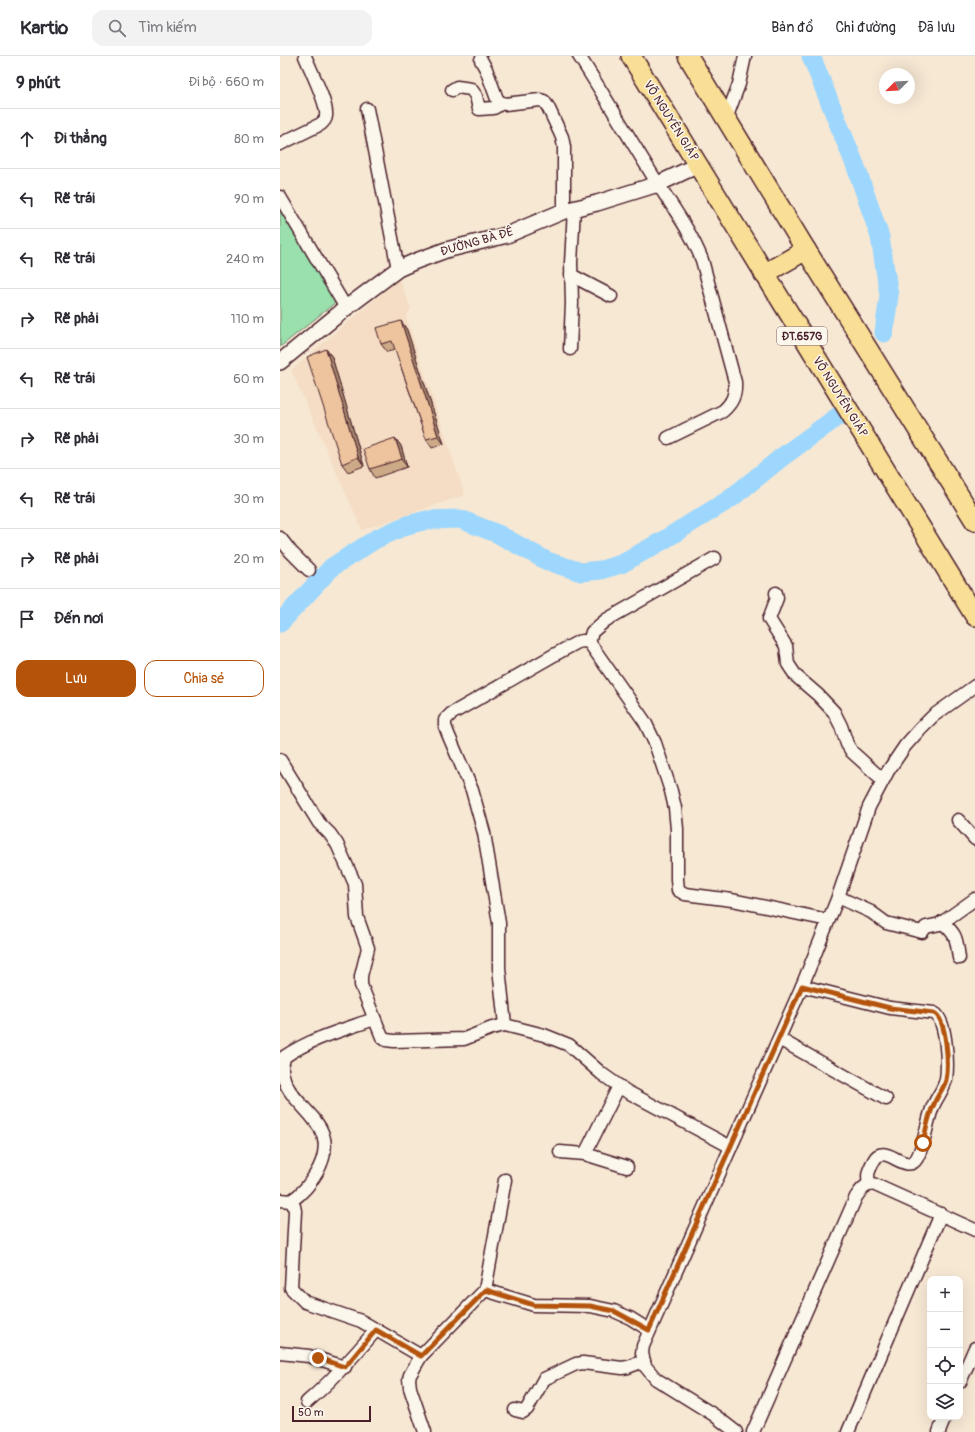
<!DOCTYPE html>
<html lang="vi">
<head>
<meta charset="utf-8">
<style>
  :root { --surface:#fff; --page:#f2f2f3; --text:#2b2b33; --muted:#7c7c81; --line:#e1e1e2; --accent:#b45309 }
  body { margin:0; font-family:Pangolin,sans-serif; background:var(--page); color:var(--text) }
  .controls { position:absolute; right:12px; bottom:12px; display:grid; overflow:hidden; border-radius:8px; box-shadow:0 4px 16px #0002 }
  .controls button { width:36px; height:36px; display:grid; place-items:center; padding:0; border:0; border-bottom:1px solid var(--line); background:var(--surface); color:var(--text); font:20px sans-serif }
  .compass { position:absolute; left:599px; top:12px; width:36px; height:36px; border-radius:50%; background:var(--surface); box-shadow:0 4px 16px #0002; rotate:246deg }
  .scale { position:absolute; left:12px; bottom:10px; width:79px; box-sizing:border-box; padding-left:4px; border:2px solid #4a1f2b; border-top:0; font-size:11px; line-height:14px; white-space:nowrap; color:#4a1f2b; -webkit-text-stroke:3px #fbf7ec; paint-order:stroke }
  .stop { position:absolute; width:12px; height:12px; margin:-9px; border:3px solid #b45309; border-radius:50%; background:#fff }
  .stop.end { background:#b45309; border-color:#fff; box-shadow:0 1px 4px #0008 }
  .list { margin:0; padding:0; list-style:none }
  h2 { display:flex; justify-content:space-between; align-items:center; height:52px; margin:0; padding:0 16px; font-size:17px }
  h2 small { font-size:13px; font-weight:400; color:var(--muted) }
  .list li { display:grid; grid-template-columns:26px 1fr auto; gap:12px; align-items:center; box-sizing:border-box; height:60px; padding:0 16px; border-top:1px solid var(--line) }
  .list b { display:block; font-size:15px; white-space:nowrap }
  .list em { font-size:13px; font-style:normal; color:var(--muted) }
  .actions { display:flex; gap:8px; padding:12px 16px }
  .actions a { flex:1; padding:9px 0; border:1px solid var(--accent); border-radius:12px; text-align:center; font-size:14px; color:var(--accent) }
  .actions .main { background:var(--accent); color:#fff }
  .icon { flex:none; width:22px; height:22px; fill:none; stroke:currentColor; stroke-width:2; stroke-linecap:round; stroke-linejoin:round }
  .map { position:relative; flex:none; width:695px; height:1376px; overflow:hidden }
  header { display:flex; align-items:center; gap:24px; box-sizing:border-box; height:56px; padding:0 20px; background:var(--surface); border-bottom:1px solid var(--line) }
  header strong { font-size:19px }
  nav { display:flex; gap:22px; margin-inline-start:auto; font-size:14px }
  .search { width:280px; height:36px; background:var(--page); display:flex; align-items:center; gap:10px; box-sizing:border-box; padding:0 14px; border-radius:12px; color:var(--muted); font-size:15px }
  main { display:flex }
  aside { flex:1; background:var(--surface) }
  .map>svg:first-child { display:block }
  .built { fill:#f4ddc4 }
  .grass { fill:#99e0ad; stroke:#72806c }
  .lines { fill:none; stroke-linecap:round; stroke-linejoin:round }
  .river { stroke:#9dd7fd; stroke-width:19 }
  .minor-casing { stroke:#4a1f2b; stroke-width:15 }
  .tertiary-casing { stroke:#4a1f2b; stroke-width:18 }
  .primary-casing { stroke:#4a1f2b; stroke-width:22 }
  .minor { stroke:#fbf7ec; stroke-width:12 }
  .tertiary { stroke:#fbf7ec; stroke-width:15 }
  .primary { stroke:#f9df96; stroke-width:19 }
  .wall { fill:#cca987; stroke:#4a1f2b }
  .shaded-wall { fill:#a6896e; stroke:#4a1f2b }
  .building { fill:#edc49d; stroke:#4a1f2b }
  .route { stroke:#b45309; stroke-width:5 }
  .labels { text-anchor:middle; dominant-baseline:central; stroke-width:3; stroke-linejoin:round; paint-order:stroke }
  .shield { fill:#fbf7ec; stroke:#7f6065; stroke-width:1 }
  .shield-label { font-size:11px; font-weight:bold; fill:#4a1f2b }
  .street-label { font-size:12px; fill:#4a1f2b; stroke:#fbf7ec }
</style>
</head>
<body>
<header>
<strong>Kartio</strong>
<div class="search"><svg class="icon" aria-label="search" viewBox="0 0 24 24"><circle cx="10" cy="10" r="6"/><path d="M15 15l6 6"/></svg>Tìm kiếm</div>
<nav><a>Bản đồ</a><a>Chỉ đường</a><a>Đã lưu</a></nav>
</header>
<main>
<aside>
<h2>9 phút<small>Đi bộ · 660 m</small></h2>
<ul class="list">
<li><svg class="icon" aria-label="ahead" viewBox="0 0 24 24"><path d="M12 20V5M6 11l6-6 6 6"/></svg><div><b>Đi thẳng</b></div><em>80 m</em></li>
<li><svg class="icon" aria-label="left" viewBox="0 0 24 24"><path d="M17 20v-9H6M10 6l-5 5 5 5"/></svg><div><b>Rẽ trái</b></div><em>90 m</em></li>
<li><svg class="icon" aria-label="left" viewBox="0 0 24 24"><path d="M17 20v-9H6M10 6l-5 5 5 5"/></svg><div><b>Rẽ trái</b></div><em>240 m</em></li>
<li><svg class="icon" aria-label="right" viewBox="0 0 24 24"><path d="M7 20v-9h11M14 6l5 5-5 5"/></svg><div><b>Rẽ phải</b></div><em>110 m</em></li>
<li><svg class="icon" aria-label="left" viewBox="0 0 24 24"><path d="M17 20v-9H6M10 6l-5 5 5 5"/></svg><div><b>Rẽ trái</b></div><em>60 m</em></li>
<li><svg class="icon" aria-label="right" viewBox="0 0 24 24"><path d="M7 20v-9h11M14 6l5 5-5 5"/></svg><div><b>Rẽ phải</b></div><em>30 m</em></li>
<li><svg class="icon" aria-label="left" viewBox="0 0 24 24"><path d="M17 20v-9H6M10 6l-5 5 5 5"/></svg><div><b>Rẽ trái</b></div><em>30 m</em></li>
<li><svg class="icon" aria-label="right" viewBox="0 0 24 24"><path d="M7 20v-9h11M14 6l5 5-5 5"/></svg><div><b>Rẽ phải</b></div><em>20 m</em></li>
<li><svg class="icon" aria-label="arrive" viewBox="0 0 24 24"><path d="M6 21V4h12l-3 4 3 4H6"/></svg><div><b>Đến nơi</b></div></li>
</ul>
<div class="actions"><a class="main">Lưu</a><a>Chia sẻ</a></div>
</aside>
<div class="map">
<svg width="695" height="1376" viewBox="0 0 695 1376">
  <rect width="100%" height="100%" fill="#f7e8d4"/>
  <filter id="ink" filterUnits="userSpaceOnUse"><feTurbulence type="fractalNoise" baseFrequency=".025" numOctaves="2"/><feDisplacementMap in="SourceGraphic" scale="8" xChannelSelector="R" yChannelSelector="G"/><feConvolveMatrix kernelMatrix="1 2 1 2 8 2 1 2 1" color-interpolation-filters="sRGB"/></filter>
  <g filter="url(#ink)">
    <path class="built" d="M119,223L131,252L126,261L185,439L82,474L11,314Z"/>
    <path class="grass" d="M0,151L56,246L0,291Z"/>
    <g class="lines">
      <g class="river">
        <path d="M531,0L576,111L600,181L609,239L604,277"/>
        <path d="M0,567L52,511L96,483L127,469L147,464L180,463L218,478L267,505L301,516L321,514L341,508L382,485L450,443L502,401L564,356"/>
      </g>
      <g class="minor-casing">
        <g id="minor">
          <path d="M299,0C326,42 351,85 378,128C394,153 411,176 422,204L455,326C456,339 452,347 443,355L388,382"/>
          <path d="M201,4L206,13L217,43L220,46L225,48L260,44L264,45L268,51L282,81L284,91V155"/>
          <path d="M172,34L177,31L191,33L196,40L199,53L214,52L222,47"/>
          <path d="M87,53L118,213"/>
          <path d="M446,63L459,28L465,0"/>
          <path d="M0,88L41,68C44,65 46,63 46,60C48,48 30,13 25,0"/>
          <path d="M0,141L66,252"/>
          <path d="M291,219L331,240"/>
          <path d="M290,293L292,247L291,207L294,153"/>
          <path d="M0,482L11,496L29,514"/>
          <path d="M496,537L497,542L489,563L506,590L508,608L516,620L538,639L554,656L561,670L567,688L572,696L603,724"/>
          <path d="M309,586L312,576L326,564L435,502"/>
          <path d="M0,704L39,767L50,778L57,788L75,828L77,861L88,892L81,920V929L102,981L106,984L114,985L184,983L212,972L225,969"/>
          <path d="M678,764L695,783"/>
          <path d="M558,841L591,856L606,867L642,876L646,871L660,868L695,843"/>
          <path d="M662,866C678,880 676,883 679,902"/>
          <path d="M522,930L610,952L654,957C667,963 668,1010 666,1023C664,1034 655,1043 652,1053C646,1069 645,1088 637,1102C626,1121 604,1083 593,1106C588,1116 587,1118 589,1129"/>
          <path d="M499,983L606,1043"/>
          <path d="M451,1091L346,1035L322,1018L289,989L264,979L225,969L219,912V867L204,777L192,734L168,678L165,670V664L171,658L274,599L298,586L303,585L309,586L365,666L375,687L391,735L395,752L397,773V823L398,834L405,838L452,844L548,864"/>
          <path d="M280,1096L305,1098L339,1030"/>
          <path d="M305,1098L347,1111"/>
          <path d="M0,1144L11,1145L14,1150L15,1155L11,1232L25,1246L81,1265L141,1300"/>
          <path d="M11,1145C23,1137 29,1129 37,1116C66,1063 5,1054 2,1013C2,1009 4,1004 4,1001C32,982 63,974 94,963"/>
          <path d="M205,1234L225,1124"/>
          <path d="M0,1297L29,1300L65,1311"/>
          <path d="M680,1326L695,1292"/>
          <path d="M27,1346C53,1324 74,1300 96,1274"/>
          <path d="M235,1354L243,1356L247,1353L264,1323L296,1308L303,1307L342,1312L348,1311L364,1305"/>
          <path d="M145,1376L130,1332L129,1323L130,1319L141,1300L205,1234L254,1249L310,1250L334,1255L350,1262L369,1274"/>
          <path d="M456,1376L434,1359L376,1323L365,1310L362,1297L363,1290L522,930L558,841L589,751L608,715L625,690L641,672L653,660L695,630"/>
          <path d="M473,1376L576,1141C581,1134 584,1129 593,1128L695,1174"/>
          <path d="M568,1376L661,1158"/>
          <path d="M659,1376L665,1361"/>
        </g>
      </g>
      <g class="tertiary-casing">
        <path id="tertiary" d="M0,306L66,252L118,213L136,205L166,194L227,179L284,155L317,147L378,128L418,109"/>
      </g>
      <g class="primary-casing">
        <g id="primary">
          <path d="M351,0L695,560"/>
          <path d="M408,0L526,194L695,465"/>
          <path d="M484,218L526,194"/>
        </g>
      </g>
      <use href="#minor" class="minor"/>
      <use href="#tertiary" class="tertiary"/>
      <use href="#primary" class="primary"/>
    </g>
    <g class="wall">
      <path d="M121,265L127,274L164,388L152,392L146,383L115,294L107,296L101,288Z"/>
      <path d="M46,293L52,301L84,410L68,416L62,408Z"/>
      <path d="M115,382L121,390L127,411L95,422L90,413Z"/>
    </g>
    <g class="shaded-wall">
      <path d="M121,265L127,274L164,388L158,380Z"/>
      <path d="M46,293L52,301L84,410L78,401Z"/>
      <path d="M115,382L121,390L127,411L122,403Z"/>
    </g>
    <g class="building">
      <path d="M121,265L158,380L146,383L112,285L101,288L96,272Z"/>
      <path d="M46,293L78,401L62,408L27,301Z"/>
      <path d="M115,382L122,403L90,413L83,393Z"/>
    </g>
  </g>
  <g class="lines" filter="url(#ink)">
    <path class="route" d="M38,1302L65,1311L96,1274L141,1300L206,1234L254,1249L310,1250L334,1255L369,1274L522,930L610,952L654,957C667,963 669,1010 666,1024C664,1032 657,1040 654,1048C648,1060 646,1074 643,1087"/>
  </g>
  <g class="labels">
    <rect class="shield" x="497" y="271" width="50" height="18" rx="3"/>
    <g class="shield-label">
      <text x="522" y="280">ĐT.657G</text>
    </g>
    <g class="street-label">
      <text transform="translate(391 65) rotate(58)">VÕ NGUYÊN GIÁP</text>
      <text transform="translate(197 186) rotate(-16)">ĐƯỜNG BÀ ĐÊ</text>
      <text transform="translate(560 341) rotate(58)">VÕ NGUYÊN GIÁP</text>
    </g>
  </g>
</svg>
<div class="controls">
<button>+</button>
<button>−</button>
<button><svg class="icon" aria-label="locate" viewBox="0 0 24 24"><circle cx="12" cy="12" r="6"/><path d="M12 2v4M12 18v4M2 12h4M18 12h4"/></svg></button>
<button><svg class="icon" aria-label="layers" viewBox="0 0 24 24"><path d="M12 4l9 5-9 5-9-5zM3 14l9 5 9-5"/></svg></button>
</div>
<svg class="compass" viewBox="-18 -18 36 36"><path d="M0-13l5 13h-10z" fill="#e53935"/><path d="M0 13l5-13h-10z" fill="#7c7c81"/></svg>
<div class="scale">50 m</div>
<div class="stop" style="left:643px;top:1087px"></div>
<div class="stop end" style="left:38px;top:1302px"></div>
</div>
</main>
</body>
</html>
